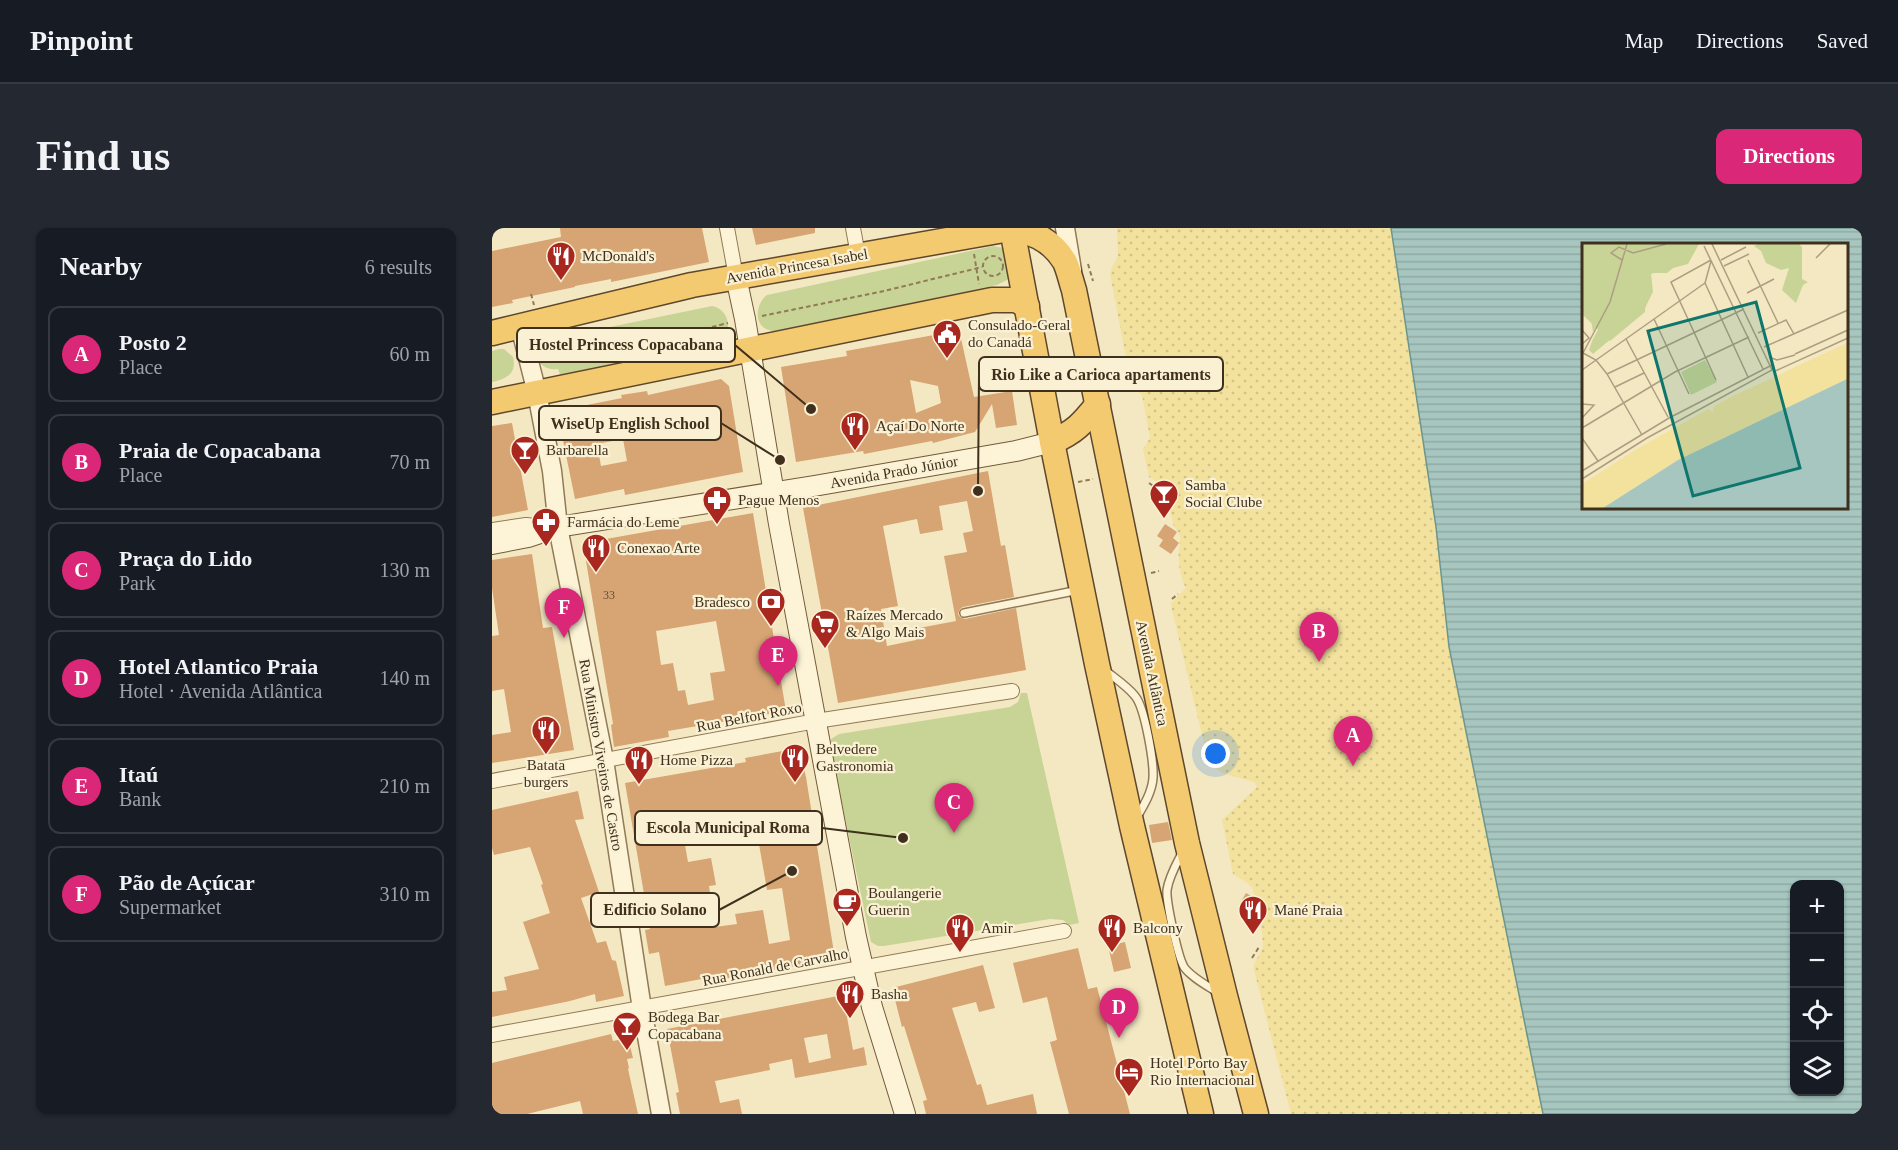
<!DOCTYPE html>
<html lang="en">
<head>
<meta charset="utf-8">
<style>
  :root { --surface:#171b24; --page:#242831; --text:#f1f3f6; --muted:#9ea1a6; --line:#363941; --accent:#db2777 }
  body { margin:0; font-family:"Times New Roman",serif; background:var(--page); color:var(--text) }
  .controls { position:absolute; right:18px; bottom:18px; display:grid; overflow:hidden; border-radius:12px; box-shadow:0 2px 4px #0004 }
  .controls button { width:54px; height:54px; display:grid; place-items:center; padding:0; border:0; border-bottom:2px solid var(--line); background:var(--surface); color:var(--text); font:30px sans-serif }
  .you { position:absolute; left:724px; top:526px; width:21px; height:21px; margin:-15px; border:4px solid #fff; border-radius:50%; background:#1a73e8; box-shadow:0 0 0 9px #1a73e833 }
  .badge { display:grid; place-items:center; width:39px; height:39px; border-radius:50%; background:var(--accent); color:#fff; font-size:20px; font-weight:700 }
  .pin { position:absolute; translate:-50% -50px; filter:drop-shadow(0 2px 3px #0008) }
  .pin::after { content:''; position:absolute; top:32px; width:21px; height:18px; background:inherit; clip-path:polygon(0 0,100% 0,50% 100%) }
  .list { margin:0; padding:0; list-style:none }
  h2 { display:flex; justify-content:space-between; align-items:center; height:78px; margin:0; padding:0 24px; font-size:26px }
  h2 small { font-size:20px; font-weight:400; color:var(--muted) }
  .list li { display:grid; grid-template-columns:39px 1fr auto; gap:18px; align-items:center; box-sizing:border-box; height:96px; margin:0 12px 12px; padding:0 12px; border:2px solid var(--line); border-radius:12px }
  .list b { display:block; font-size:22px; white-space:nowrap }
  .list p { margin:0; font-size:20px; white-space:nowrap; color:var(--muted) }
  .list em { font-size:20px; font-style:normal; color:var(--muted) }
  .icon { flex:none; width:33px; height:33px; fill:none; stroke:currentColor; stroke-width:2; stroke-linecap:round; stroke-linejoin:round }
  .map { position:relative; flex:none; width:1370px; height:886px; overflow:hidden; border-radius:12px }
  header { display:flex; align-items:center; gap:36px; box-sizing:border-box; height:84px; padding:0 30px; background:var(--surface); border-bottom:2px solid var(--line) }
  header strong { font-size:28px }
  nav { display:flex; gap:33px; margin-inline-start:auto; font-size:21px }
  .intro { display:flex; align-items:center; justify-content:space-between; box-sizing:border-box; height:144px; padding:0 36px }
  h1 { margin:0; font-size:42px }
  .button { padding:15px 27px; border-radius:12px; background:var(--accent); color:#fff; font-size:21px; font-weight:700 }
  main { display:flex; gap:36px; padding:0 36px }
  aside { flex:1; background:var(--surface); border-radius:12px; box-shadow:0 2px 4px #0004 }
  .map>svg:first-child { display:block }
  .green { fill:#c8d495 }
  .sand { fill:url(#sand-dots) }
  .water { fill:url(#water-rules); stroke:#6b968e; stroke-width:1.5; fill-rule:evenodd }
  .building { fill:#d7a474; fill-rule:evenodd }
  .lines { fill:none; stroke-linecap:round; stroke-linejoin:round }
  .service-casing { stroke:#917a57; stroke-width:10 }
  .minor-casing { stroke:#917a57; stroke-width:16 }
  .tertiary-casing { stroke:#917a57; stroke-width:21 }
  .secondary-casing { stroke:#735a3a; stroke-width:22 }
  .trunk-casing { stroke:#5e472c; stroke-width:27 }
  .path { stroke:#917a57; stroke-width:2; stroke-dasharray:4.5 3; stroke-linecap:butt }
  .service { stroke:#fdf4d8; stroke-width:7 }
  .minor { stroke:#fdf4d8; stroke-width:14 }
  .tertiary { stroke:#fdf4d8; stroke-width:18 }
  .secondary { stroke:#fdf4d8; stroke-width:20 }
  .trunk { stroke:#f4ca70; stroke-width:24 }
  .labels { text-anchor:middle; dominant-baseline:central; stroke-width:4.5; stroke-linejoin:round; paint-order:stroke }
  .number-label { font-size:12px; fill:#654d33 }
  .poi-label { font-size:15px; fill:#3f301d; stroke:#faf1d4; text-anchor:start }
  .street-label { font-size:15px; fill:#3f301d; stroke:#faf1d4 }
  .inset-road { fill:none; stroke:#ac9e81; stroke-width:1.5 }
  .view { fill:#0f766e; fill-opacity:0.15; stroke:#0f766e; stroke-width:3 }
  .inset-edge { fill:none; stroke:#3f301d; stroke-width:3 }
  .leader { fill:none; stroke:#3f301d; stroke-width:2 }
  .callout-dot { fill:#3f301d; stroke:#faf1d4; stroke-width:2 }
  .callout { fill:#faf1d4; stroke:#3f301d; stroke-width:2 }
  .callout-label { font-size:16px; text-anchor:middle; font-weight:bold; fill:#3f301d }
</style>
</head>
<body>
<header>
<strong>Pinpoint</strong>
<nav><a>Map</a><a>Directions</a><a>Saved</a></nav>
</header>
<div class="intro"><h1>Find us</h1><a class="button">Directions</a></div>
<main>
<aside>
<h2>Nearby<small>6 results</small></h2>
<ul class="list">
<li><span class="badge">A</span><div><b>Posto 2</b><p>Place</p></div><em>60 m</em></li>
<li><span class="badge">B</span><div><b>Praia de Copacabana</b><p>Place</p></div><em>70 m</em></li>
<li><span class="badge">C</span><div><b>Praça do Lido</b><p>Park</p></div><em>130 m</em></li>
<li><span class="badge">D</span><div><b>Hotel Atlantico Praia</b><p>Hotel · Avenida Atlântica</p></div><em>140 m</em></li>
<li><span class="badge">E</span><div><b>Itaú</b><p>Bank</p></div><em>210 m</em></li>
<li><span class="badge">F</span><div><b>Pão de Açúcar</b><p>Supermarket</p></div><em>310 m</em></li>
</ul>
</aside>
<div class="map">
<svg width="1370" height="886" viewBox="0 0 1370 886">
  <defs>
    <pattern id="sand-dots" width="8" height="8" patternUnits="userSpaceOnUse" patternTransform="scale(1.5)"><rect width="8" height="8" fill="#f3e29d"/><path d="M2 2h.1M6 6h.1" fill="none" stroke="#d1c287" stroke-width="1.8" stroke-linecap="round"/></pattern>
    <pattern id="water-rules" width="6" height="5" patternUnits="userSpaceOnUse" patternTransform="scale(1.5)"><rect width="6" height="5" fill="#a6c6bf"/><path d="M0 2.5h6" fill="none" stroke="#90aaa4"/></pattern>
  </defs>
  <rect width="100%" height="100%" fill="#f4e8c3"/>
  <g class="green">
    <path d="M501,18L511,20L516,25L519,47L515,52L505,57L284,104C281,103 276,102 274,101C261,94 265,74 275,67Z"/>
    <path d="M220,78C239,81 242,109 225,117L69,149L66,141C45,144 36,120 55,112Z"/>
    <path d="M7,121H12L21,129C25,146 14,151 0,154V123Z"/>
    <path d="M529,465H535L587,695L577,697L571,692L558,691L392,718H386L379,714L338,519L339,511L347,506L518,479L526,474Z"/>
  </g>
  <path class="sand" d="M625,0H899L944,299L957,419L1051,886H799L762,742C761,733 767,729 770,721C773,712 765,669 760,660C756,654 747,650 741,646L730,592L765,559L762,554L730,545L717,536L680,382L679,375L694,360C689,352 685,332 687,322C688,313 690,306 682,299L672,259L657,249L651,221L658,210L650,167L640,158L638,151L618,46L620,39L626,28Z"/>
  <path class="water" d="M899,0H1370V886H1051L957,419L944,299ZM1091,16H1354V279H1091ZM1302,656H1348V864H1302Z"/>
  <g class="building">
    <path d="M68,0H210L217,34L119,54V51L83,58V59L20,72L21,75L0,79V23L69,9Z"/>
    <path d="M260,0H323V5L264,17Z"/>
    <path d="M464,103L468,106L482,169L520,163L525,197L504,200L500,176L483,204L441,215L440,213L372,226L371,223L304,234L289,139L355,128L354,123ZM418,152L446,158L449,175L424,185Z"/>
    <path d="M229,151L237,158L251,244L133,267L132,261L83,271L65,183L130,170L129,167L155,163L156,167ZM131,211L135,233L109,238L105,216Z"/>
    <path d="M20,195L36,282L0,289V198Z"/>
    <path d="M496,243L509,318L513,317L522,369L471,379L468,381L466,386L468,389L473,391L524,380L534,442L346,475L311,280ZM475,273L481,303L471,305L475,324L452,328L464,393L422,401L424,412L395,418L389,381L406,378L391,298L425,291L428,306L451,302L447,278Z"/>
    <path d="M261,285L294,483L176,503L177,509L122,519L119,497L121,496L91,315ZM224,393L233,443L218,445L222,472L196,477L193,462L186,463L181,435L169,437L164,403Z"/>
    <path d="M673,296L685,304L681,310L687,315L679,326L667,318L671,312L665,308Z"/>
    <path d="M40,326L51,400L60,399L82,522L0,535V507L19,504L12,461L0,463V408L7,407L0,360V332Z"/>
    <path d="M307,520L314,549L343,731L225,752V748L173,758L167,724L157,726L153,702L158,701L133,555L254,534L253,530ZM216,584L219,600L256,594L257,600L264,599L275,662L290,660L298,712L277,716L271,682L243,686L245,696L223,699L217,658L224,657L219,630L196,634L188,589Z"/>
    <path d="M86,563L92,591L83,592L107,664L89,670L105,715L114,713L120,732L124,733L132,768L104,774L103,766L78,773L0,789V764L15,762L12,749L47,741L31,694L58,685L49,657L51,656L38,619L2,627L0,620V582Z"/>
    <path d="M676,594L680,612L660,615L657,597Z"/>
    <path d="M754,665L766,672L762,678L769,682L761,694L749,687L753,680L747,677Z"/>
    <path d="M633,714L639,740L622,744L616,718Z"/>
    <path d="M586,720L596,761L605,759L638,886H577L558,814L565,812L555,769L531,775L521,735Z"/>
    <path d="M491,737L503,780L487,784L484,774L460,780L485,857L489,856L495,877L541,866L545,886H434L431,873L435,872L412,798L410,799L400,760Z"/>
    <path d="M351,767L361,822L372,819L375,837L303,850L300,831L277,836L278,842L223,853L228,875L247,871L250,886H188L184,865L187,864L175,801ZM335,806L339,830L317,835L312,810Z"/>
    <path d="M119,806L121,813L136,810L141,830L135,831L137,840L136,841L146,886H91L88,873L35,886H0V835Z"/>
  </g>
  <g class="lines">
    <g class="service-casing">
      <g id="service">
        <path d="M472,385L587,362"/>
        <path d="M614,443C624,451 635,458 643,468C653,480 662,534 661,550C660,564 652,577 645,589"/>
        <path d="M691,623C685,635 677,648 675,662C674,674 686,729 692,739C699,749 714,757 725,764"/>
      </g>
    </g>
    <g class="minor-casing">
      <g id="minor">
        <path d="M235,0L244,49"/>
        <path d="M361,0L366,27"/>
        <path d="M0,302L34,297L58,299"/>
        <path d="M0,553L324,493L520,463"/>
        <path d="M0,807L572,703"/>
      </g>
    </g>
    <g class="tertiary-casing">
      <g id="tertiary">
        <path d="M573,0L580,42"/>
        <path d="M28,98L45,165L60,243L66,299L112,532L150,781L169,886"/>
      </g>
    </g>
    <g class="secondary-casing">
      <g id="secondary">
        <path d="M244,49L253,91L287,296L364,709L380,779L413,886"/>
        <path d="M0,316L36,309L66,299L322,258L524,223L560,214"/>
      </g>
    </g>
    <g class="trunk-casing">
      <g id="trunk">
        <path d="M520,1L560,214L605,436L640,598L709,886"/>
        <path d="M0,105L200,57L512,2C537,0 560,12 573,34C577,43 579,53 582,62L695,615L733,768L764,886"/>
        <path d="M0,174L500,72H524L535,78"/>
        <path d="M560,214C583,204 590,196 606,176"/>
      </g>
    </g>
    <g class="path">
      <path d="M482,26L487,56"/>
      <circle cx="501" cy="38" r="10"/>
      <path d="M596,36L601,53"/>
      <path d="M39,66L42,77"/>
      <path d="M270,88L392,63L490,39"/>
      <path d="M105,133L119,121L130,108L144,104C162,116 215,100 236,95"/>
      <path d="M586,254L601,251"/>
      <path d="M657,255L667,262"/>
      <path d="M659,345L667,343"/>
      <path d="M680,371L686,366"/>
      <path d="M760,730L767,719"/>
    </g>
    <use href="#service" class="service"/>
    <use href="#minor" class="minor"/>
    <use href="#tertiary" class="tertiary"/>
    <use href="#secondary" class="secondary"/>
    <use href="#trunk" class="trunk"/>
  </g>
  <defs>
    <g id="restaurant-pin" transform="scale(1.5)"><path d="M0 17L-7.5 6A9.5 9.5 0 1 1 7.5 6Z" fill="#a8271f" stroke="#faf1d4"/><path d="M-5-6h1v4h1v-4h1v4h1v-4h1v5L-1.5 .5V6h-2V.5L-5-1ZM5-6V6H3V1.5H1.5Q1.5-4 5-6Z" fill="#fff"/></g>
    <g id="civic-pin" transform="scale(1.5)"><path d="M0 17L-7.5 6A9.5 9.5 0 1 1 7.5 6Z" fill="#a8271f" stroke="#faf1d4"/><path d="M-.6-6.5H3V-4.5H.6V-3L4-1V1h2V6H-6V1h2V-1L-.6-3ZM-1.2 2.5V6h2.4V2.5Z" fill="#fff"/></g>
    <g id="bar-pin" transform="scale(1.5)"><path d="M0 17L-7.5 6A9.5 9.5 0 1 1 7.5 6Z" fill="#a8271f" stroke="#faf1d4"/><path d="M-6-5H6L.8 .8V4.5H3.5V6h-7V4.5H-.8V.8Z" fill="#fff"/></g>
    <g id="pharmacy-pin" transform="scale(1.5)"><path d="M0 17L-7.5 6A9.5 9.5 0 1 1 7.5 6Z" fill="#a8271f" stroke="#faf1d4"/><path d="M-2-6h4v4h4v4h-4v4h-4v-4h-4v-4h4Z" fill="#fff"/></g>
    <g id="bank-pin" transform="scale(1.5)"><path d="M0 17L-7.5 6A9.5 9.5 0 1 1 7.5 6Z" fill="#a8271f" stroke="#faf1d4"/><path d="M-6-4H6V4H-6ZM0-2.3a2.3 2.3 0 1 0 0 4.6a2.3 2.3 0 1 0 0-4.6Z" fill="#fff"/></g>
    <g id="supermarket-pin" transform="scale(1.5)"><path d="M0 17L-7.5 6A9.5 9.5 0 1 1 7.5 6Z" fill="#a8271f" stroke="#faf1d4"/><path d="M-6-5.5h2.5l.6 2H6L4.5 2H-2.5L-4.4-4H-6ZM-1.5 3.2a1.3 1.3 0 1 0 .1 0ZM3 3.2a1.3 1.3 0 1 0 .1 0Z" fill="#fff"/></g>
    <g id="cafe-pin" transform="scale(1.5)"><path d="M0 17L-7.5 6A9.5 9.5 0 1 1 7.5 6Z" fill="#a8271f" stroke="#faf1d4"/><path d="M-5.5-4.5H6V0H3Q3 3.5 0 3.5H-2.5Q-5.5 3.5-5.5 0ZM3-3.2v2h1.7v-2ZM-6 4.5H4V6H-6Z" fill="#fff"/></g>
    <g id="hotel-pin" transform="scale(1.5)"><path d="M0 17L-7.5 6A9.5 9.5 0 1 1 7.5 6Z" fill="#a8271f" stroke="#faf1d4"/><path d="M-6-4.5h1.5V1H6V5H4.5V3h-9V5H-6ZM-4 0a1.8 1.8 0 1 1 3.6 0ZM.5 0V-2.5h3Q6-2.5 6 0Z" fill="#fff"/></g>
  </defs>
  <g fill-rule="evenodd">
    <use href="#restaurant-pin" x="69" y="28"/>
    <use href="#civic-pin" x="455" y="106"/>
    <use href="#restaurant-pin" x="363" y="198"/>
    <use href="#bar-pin" x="33" y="222"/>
    <use href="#bar-pin" x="672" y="266"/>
    <use href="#pharmacy-pin" x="225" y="272"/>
    <use href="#pharmacy-pin" x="54" y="294"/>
    <use href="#restaurant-pin" x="104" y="320"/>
    <use href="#bank-pin" x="279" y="374"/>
    <use href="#supermarket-pin" x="333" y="396"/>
    <use href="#restaurant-pin" x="54" y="502"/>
    <use href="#restaurant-pin" x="303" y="530"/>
    <use href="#restaurant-pin" x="147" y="532"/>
    <use href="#cafe-pin" x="355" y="674"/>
    <use href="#restaurant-pin" x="761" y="682"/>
    <use href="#restaurant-pin" x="468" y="700"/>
    <use href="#restaurant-pin" x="620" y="700"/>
    <use href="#restaurant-pin" x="358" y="766"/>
    <use href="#bar-pin" x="135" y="798"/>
    <use href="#hotel-pin" x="637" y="844"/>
  </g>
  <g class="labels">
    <g class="number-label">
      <text x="117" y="367">33</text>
    </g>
    <g class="poi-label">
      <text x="90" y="28">McDonald's</text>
      <text x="476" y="97">Consulado-Geral<tspan x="476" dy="17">do Canadá</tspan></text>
      <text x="384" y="198">Açaí Do Norte</text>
      <text x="54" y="222">Barbarella</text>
      <text x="693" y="257">Samba<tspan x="693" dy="17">Social Clube</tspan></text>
      <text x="246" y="272">Pague Menos</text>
      <text x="75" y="294">Farmácia do Leme</text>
      <text x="125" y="320">Conexao Arte</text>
      <text x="258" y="374" text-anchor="end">Bradesco</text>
      <text x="354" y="387">Raízes Mercado<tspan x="354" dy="17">&amp; Algo Mais</tspan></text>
      <text x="324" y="521">Belvedere<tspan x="324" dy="17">Gastronomia</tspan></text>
      <text x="168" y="532">Home Pizza</text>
      <text x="54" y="537" text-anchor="middle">Batata<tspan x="54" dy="17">burgers</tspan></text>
      <text x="376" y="665">Boulangerie<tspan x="376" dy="17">Guerin</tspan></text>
      <text x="782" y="682">Mané Praia</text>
      <text x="489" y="700">Amir</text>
      <text x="641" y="700">Balcony</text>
      <text x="379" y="766">Basha</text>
      <text x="156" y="789">Bodega Bar<tspan x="156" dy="17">Copacabana</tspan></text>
      <text x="658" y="835">Hotel Porto Bay<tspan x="658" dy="17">Rio Internacional</tspan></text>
    </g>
    <g class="street-label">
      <text transform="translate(305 38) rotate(-10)">Avenida Princesa Isabel</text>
      <text transform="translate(402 244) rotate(-10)">Avenida Prado Júnior</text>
      <text transform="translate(660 445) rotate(78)">Avenida Atlântica</text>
      <text transform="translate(257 489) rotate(-11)">Rua Belfort Roxo</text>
      <text transform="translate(109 527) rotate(80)">Rua Ministro Viveiros de Castro</text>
      <text transform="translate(283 739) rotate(-11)">Rua Ronald de Carvalho</text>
    </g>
  </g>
  <g transform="translate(1090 15)">
    <rect width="266" height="266" fill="#f4e8c3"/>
    <path d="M0,1H117L106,21L65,32L63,69L28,98L0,71ZM123,117L135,139L109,152L99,129Z" fill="#c8d495"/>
    <path d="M0,1H35L23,11L37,19L25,64L11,89L8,70L16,67L11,60L19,51L5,47L0,39V13L4,7ZM91,1H107V12L85,30H69L71,49L61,69L11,111L7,107L10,98L26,68L20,89L34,84L47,57V23L86,15L70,5L89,8ZM176,1H217L220,4V36L226,39L221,42L214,60L200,47L207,25L199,27L184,20L179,8L172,3Z" fill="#c8d495"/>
    <path d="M265,100V136L96,217L21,265H0V241L53,207L126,166L131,169L132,163L149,154Z" fill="#f3e29d"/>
    <path d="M265,136V265H21L96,217Z" fill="#a6c6bf"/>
    <path class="inset-road" d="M122,3L181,126M234,15L248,1M40,17L29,10L37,4L51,10L84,1M129,17L89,39L134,137M139,17L164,4M166,17L196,80M142,23L167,11M123,40L166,134M123,40L129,18M165,50L192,36M72,76L107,151M0,87L7,95L0,101M176,90L204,77L212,91M44,96L86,174M182,104L266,67M1,110L28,59L45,1M1,110L14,117L25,131L60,192M213,111L266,87M187,114L195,117L213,112M0,127L123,40M191,129L266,95M25,131L162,66M33,144L62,130M0,161L12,162L0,175M0,185L93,129L167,94M0,195L16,218M0,228L87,175L190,122M0,236L65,195L190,127L130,1"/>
    <path class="view" d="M174,59L218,225L111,253L66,88Z"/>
    <rect width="266" height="266" class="inset-edge"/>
  </g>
  <path class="leader" d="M319 181L243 117M486 263L487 146M288 232L229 195M411 610L330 600M300 643L227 682"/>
  <g class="callout-dot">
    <circle cx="319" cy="181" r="6"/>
    <circle cx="486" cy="263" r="6"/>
    <circle cx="288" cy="232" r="6"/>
    <circle cx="411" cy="610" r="6"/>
    <circle cx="300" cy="643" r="6"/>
  </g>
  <g class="callout">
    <rect x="25" y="100" width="218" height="34" rx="6"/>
    <rect x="487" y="129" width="244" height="34" rx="6"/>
    <rect x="47" y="178" width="182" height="34" rx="6"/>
    <rect x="143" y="583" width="187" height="34" rx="6"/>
    <rect x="99" y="665" width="128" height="34" rx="6"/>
  </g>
  <g class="callout-label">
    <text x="134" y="122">Hostel Princess Copacabana</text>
    <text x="609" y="152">Rio Like a Carioca apartaments</text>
    <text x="138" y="201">WiseUp English School</text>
    <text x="236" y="605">Escola Municipal Roma</text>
    <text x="163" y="687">Edificio Solano</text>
  </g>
</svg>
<div class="controls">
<button>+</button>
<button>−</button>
<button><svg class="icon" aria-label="locate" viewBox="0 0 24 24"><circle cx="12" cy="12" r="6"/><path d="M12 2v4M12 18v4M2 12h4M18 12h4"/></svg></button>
<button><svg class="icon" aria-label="layers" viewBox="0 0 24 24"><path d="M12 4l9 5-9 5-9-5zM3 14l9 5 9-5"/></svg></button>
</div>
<div class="you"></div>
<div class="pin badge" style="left:861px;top:538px">A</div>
<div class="pin badge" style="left:827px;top:434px">B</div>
<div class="pin badge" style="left:462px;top:605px">C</div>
<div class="pin badge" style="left:627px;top:810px">D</div>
<div class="pin badge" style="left:286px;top:458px">E</div>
<div class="pin badge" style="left:72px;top:410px">F</div>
</div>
</main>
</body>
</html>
